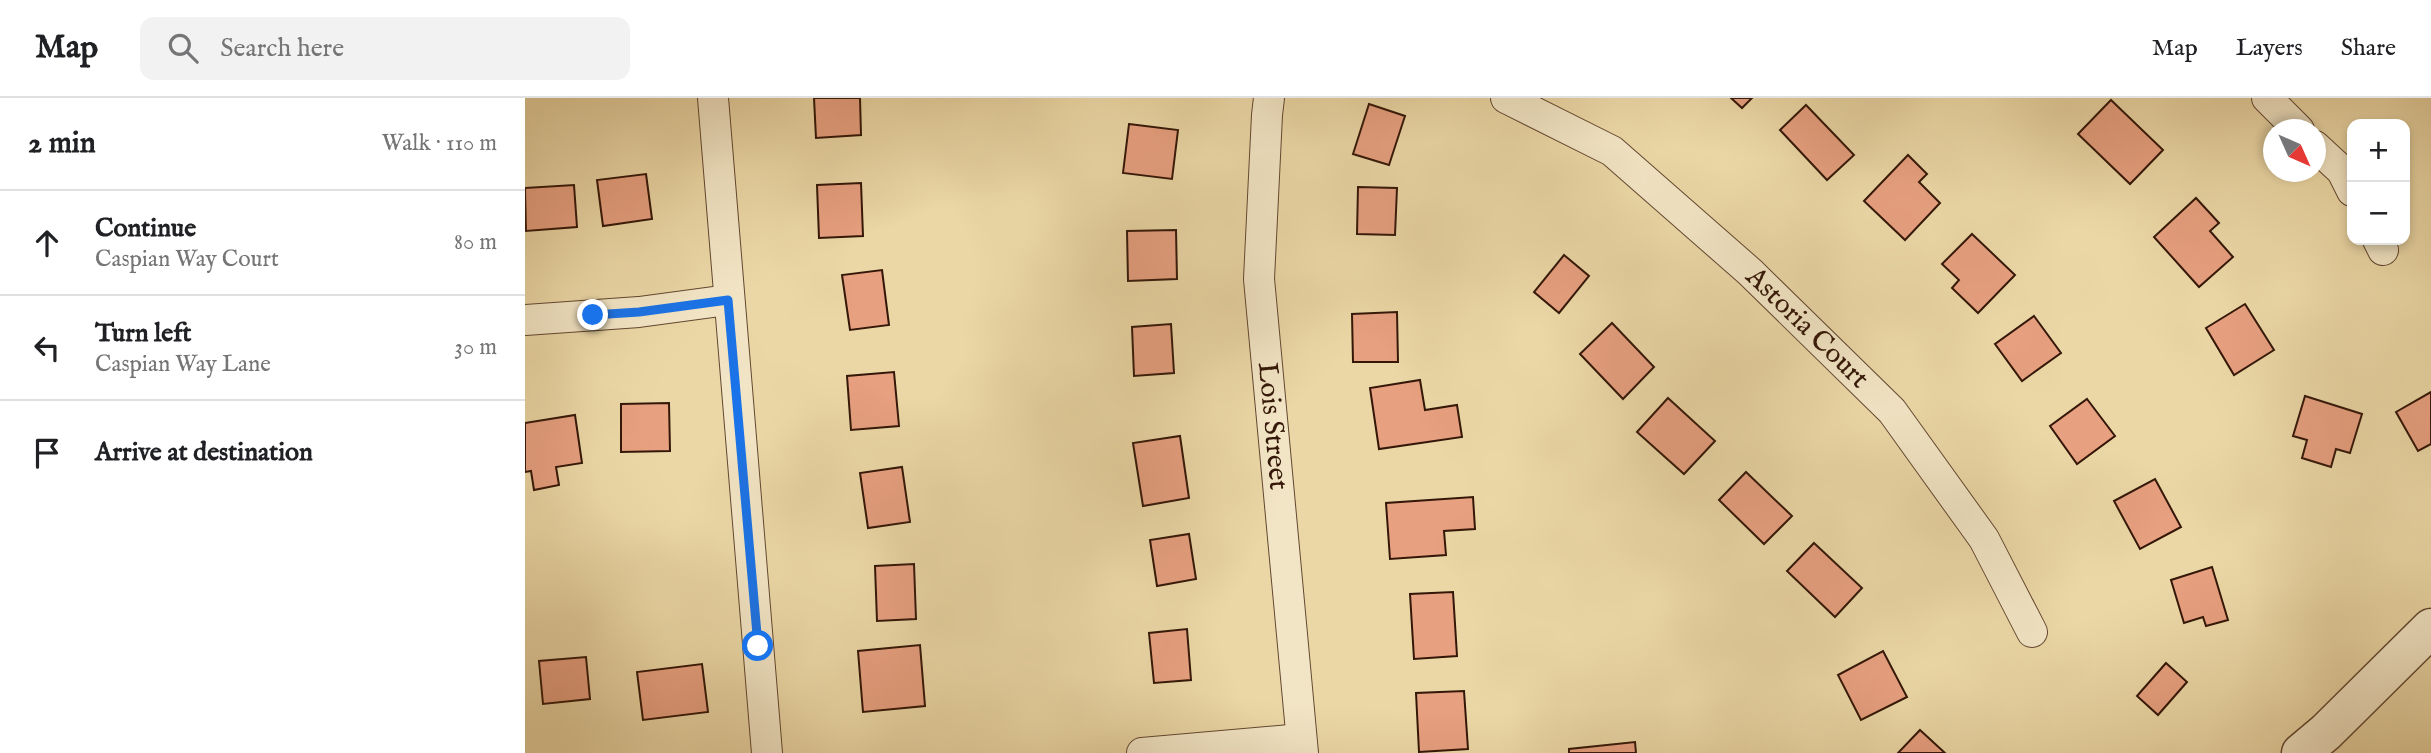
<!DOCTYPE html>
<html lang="en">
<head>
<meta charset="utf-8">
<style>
  :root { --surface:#fff; --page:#f2f2f2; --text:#202124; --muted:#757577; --line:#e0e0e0 }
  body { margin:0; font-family:"IM FELL English",serif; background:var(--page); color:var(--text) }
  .controls { position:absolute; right:21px; top:21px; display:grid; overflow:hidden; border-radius:14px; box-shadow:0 4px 10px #0003 }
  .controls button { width:63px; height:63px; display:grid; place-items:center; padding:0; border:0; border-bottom:2px solid var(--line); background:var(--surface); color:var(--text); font:35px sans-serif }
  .compass { position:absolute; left:1738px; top:21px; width:63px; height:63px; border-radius:50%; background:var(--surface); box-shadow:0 4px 10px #0003; rotate:135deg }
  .stop { position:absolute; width:21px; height:21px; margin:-16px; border:5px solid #1a73e8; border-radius:50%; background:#fff }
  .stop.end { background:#1a73e8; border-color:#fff; box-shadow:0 2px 7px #0008 }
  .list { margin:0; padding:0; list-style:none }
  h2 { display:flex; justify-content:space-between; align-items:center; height:91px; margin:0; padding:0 28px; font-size:30px }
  h2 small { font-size:23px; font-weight:400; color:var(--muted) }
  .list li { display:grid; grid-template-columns:46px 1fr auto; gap:21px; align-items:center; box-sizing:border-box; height:105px; padding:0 28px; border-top:2px solid var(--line) }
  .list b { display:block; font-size:26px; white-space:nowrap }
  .list p { margin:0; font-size:23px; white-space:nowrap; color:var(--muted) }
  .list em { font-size:23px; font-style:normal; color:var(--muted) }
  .icon { flex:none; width:38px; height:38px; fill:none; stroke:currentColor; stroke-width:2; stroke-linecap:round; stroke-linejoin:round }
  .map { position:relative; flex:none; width:1906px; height:655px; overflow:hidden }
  header { display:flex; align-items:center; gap:42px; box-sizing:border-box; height:98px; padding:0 35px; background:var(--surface); border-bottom:2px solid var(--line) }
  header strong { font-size:33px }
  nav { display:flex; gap:38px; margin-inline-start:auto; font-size:24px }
  .search { width:490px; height:63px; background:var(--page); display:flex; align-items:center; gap:18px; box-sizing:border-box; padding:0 24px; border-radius:14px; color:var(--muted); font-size:26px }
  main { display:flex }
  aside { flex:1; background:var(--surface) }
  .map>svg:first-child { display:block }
  .building { fill:#e7a080; stroke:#341708; stroke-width:2 }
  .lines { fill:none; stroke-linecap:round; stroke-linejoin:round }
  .minor-casing { stroke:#624730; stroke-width:32 }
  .tertiary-casing { stroke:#624730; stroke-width:41 }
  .minor { stroke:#f2e5c5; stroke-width:30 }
  .tertiary { stroke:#f2e5c5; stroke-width:38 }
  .route { stroke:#1a73e8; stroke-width:9 }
  .labels { text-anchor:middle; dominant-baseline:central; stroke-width:7; stroke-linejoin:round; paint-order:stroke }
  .street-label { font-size:28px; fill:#341708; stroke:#f2e5c5 }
</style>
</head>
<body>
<header>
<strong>Map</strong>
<div class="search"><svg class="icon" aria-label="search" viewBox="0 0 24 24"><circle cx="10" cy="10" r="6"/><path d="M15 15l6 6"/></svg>Search here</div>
<nav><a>Map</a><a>Layers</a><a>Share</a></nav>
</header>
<main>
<aside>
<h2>2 min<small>Walk · 110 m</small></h2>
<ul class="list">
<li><svg class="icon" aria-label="ahead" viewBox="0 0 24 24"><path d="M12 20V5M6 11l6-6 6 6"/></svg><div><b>Continue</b><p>Caspian Way Court</p></div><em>80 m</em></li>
<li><svg class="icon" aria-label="left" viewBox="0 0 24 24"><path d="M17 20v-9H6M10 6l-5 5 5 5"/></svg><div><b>Turn left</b><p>Caspian Way Lane</p></div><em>30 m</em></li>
<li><svg class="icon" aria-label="arrive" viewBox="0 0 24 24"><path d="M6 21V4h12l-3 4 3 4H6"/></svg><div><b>Arrive at destination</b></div></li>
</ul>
</aside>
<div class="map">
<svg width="1906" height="655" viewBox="0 0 1906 655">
  <rect width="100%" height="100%" fill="#ebd7a6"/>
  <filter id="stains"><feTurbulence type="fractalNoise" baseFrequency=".00286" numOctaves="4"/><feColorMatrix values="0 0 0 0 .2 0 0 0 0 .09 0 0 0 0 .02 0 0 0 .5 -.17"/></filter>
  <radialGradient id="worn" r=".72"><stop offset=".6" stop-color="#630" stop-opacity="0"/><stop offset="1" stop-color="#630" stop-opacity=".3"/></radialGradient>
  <g class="building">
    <path d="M289,0H335L336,37L291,40Z"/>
    <path d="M1206,0H1227L1217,10Z"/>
    <path d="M1586,2L1638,52L1605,86L1553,36Z"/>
    <path d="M844,6L880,18L864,67L828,56Z"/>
    <path d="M1281,7L1329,57L1302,82L1255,32Z"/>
    <path d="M604,26L653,32L647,81L598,75Z"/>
    <path d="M1383,57L1402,76L1394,84L1415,105L1380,142L1339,103Z"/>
    <path d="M121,76L127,121L78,128L72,82Z"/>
    <path d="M336,85L338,138L294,140L292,87Z"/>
    <path d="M49,87L52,129L1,133L0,90Z"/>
    <path d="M833,89L872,90L870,137L832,136Z"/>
    <path d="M1671,100L1694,125L1685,133L1708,159L1674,189L1629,139Z"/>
    <path d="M651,132L652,181L603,183L602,133Z"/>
    <path d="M1447,136L1490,177L1453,215L1427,190L1434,182L1417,166Z"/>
    <path d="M1039,157L1064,178L1034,215L1009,194Z"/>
    <path d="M357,172L364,227L325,232L317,177Z"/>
    <path d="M1720,206L1749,252L1709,277L1681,230Z"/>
    <path d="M872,214L873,264H828L827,216Z"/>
    <path d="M1509,218L1536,255L1497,283L1470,246Z"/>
    <path d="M1087,225L1129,269L1098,301L1055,256Z"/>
    <path d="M646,226L649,275L609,278L607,229Z"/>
    <path d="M369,274L374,328L326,332L322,278Z"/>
    <path d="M895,282L900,312L932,307L937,339L854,351L845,290Z"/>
    <path d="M1906,294V346L1893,353L1871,314Z"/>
    <path d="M1780,298L1837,316L1825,355L1811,351L1806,369L1777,360L1782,342L1768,338Z"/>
    <path d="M1143,300L1190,343L1159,376L1112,334Z"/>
    <path d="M1562,301L1590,338L1552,366L1525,328Z"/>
    <path d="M144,305L145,353L96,354V306Z"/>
    <path d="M50,317L57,365L31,369L34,387L9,392L6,373L0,374V325Z"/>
    <path d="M655,338L664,400L618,408L608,345Z"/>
    <path d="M377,369L385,424L343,430L335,375Z"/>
    <path d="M1221,374L1267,418L1239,446L1194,402Z"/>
    <path d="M1630,381L1656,429L1615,451L1589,403Z"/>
    <path d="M948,399L950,431L919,433L921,457L865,461L861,405Z"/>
    <path d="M664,436L671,481L632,488L625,442Z"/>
    <path d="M1289,445L1337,490L1310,519L1262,473Z"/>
    <path d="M389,466L391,521L352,523L350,468Z"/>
    <path d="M1687,469L1703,522L1681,528L1678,519L1659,525L1646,482Z"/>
    <path d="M928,494L932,558L889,561L885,496Z"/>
    <path d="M662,531L666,582L629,585L624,535Z"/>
    <path d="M395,547L400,608L338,614L333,553Z"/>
    <path d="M1358,553L1382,599L1336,622L1313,577Z"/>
    <path d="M61,559L65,601L18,606L14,563Z"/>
    <path d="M1641,565L1662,584L1633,617L1612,598Z"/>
    <path d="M177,566L183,614L118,622L112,574Z"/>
    <path d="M939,593L943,651L894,654L891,595Z"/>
    <path d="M1395,632L1420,655H1373Z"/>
    <path d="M1110,644L1111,655H1044V651Z"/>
  </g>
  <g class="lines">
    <g class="minor-casing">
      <g id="minor">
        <path d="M188,0L242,655"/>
        <path id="s1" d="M744,0L742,17L734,181L778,655"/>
        <path id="s2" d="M981,0L1087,53L1225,174L1367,313L1459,441L1507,534"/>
        <path d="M1742,0L1774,32"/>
        <path d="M1790,48L1817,73L1827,93"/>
        <path d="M1853,142L1858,152"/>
        <path d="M0,222L114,214L203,202"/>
        <path d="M617,655L776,641"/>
      </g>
    </g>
    <g class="tertiary-casing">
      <path id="tertiary" d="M1776,655L1801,634L1906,530"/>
    </g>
    <use href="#minor" class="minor"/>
    <use href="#tertiary" class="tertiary"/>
  </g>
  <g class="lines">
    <path class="route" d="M68,217L114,214L203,202L233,548"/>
  </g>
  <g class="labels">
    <g class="street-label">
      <text stroke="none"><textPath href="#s2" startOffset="382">Astoria Court</textPath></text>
      <text stroke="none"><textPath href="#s1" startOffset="329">Lois Street</textPath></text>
    </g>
  </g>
  <rect width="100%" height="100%" filter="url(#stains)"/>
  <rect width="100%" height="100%" fill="url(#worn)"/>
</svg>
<div class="controls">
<button>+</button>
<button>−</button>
</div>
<svg class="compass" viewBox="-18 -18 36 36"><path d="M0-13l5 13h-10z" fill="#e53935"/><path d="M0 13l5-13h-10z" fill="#757577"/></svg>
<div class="stop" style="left:233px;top:548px"></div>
<div class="stop end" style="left:68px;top:217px"></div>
</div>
</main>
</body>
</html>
